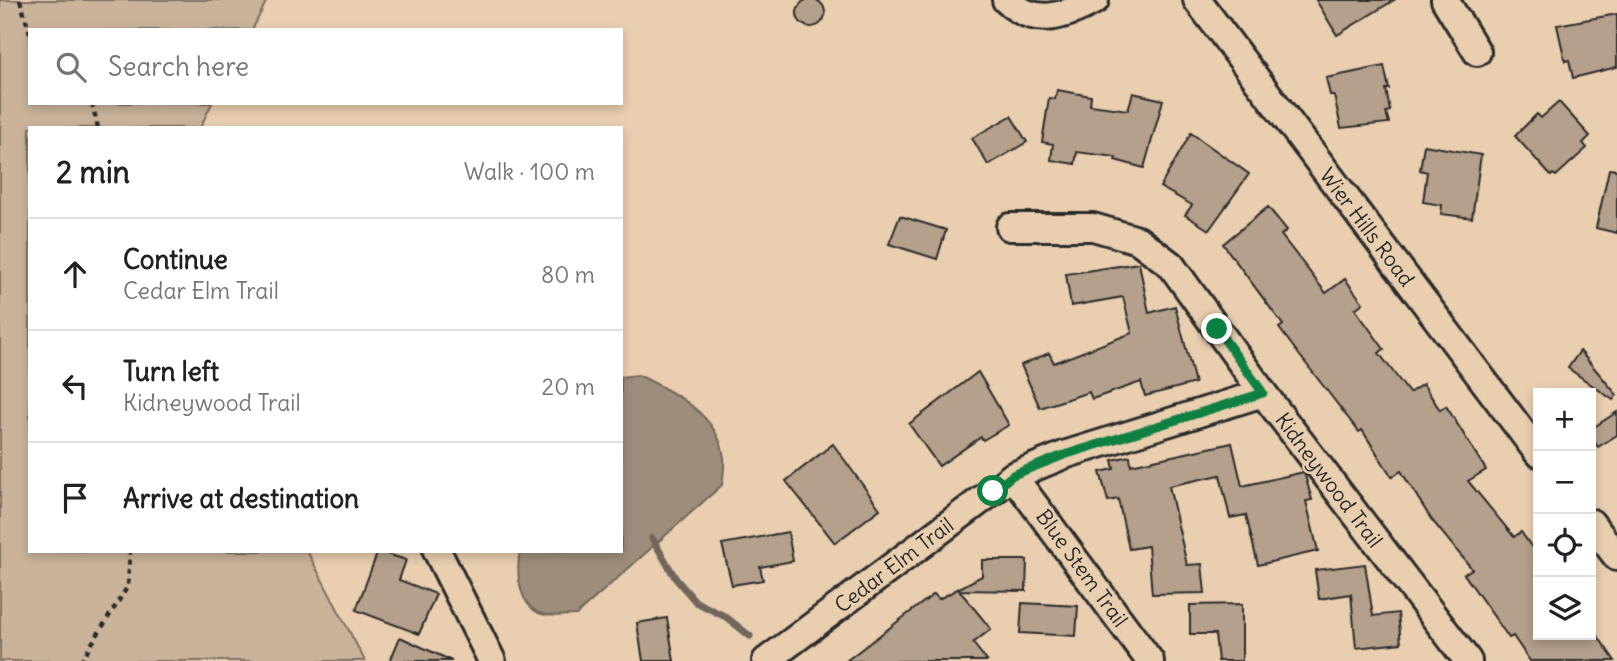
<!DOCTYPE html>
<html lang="en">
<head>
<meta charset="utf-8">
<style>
  :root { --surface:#fff; --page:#f6f6f6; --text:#202124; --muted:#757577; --line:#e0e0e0 }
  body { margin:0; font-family:Delius,sans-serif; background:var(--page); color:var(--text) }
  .controls { position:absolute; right:21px; bottom:21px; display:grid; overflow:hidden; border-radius:0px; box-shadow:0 4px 10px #0003 }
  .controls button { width:63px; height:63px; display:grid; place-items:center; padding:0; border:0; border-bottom:2px solid var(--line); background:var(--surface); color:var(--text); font:35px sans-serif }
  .stop { position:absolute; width:21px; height:21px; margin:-16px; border:5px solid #0b8043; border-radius:50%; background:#fff }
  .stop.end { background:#0b8043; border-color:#fff; box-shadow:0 2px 7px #0008 }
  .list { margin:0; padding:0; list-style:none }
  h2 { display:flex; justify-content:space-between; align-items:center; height:91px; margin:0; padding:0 28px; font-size:30px }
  h2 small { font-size:23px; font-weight:400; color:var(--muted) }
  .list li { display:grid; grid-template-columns:46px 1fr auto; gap:21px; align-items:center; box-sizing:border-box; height:112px; padding:0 28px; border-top:2px solid var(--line) }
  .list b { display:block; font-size:26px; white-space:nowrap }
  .list p { margin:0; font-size:23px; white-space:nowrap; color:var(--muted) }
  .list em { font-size:23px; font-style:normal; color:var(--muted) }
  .icon { flex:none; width:38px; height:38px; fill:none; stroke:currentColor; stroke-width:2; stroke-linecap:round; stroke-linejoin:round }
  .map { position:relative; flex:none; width:1617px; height:661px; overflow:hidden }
  .search { position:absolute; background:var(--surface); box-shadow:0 4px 10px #0003; left:28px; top:28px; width:595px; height:77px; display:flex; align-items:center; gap:18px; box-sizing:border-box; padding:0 24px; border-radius:0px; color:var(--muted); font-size:26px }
  .panel { position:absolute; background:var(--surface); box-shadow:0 4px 10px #0003; left:28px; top:126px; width:595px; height:427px; border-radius:0px }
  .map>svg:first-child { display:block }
  .green { fill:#cab39a; stroke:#7a6f62; stroke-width:2 }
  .water { fill:#9e8d7b; stroke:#70665b; stroke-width:2 }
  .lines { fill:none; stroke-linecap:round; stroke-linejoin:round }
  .stream { stroke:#70665b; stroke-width:7 }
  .building { fill:#b4a08b; stroke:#2b2b2b; stroke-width:2 }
  .minor-casing { stroke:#2b2b2b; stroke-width:32 }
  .path { stroke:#2b2b2b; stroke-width:4.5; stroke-dasharray:5 5; stroke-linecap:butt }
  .minor { stroke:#e9ceb0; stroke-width:26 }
  .route { stroke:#0b8043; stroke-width:9 }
  .labels { text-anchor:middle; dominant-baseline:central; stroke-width:5; stroke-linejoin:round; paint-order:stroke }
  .street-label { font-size:21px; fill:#2b2b2b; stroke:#e9ceb0 }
</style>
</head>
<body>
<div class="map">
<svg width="1617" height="661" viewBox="0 0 1617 661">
  <rect width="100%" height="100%" fill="#e9ceb0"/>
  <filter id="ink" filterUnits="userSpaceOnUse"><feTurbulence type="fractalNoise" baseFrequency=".0143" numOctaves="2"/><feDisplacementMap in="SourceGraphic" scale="14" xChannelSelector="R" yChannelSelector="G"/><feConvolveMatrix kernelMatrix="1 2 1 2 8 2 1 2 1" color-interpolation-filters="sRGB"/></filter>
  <g filter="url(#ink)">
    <path class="green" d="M0,0H267L252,30H30V103H212L200,128H30V551H307L365,661H0Z"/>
    <path class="water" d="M638,375C672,391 719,414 724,458C725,466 723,477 722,485L576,615C565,615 548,618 537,612C518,601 516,570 520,551H621V377Z"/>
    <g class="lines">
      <path class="stream" d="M652,538L676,579L696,602L726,617L750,636"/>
    </g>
    <g class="building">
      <circle cx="811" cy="13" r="14"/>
      <path d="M1316,0H1394L1337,35Z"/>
      <path d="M1617,14V67L1573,78L1569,60L1565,61L1557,25Z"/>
      <path d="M1384,66L1389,89H1386L1390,111L1386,112L1389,123L1341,128L1334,95H1330L1326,78Z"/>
      <path d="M1057,90L1091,96L1090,105L1128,110L1133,93L1163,100L1144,168L1115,160L1116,157L1077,152L1075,164L1051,160L1053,144L1042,142L1049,98L1055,99Z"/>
      <path d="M1559,102L1590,136L1583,143L1587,148L1556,176L1553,174L1551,176L1515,136L1537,114L1541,118Z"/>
      <path d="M1011,116L1027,142L988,165L972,138Z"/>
      <path d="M1191,133L1249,174L1209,230L1185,215L1192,205L1160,187Z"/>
      <path d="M1424,145L1481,155L1472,218L1441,214L1442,205L1423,202L1427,172L1420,170Z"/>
      <path d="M1609,169L1617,170V233L1596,228Z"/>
      <path d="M1268,207L1287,230L1281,235L1326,293L1345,279L1363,303L1355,309L1384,349L1379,353L1409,393L1423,384L1440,410L1446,406L1486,470L1468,481L1514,537L1521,532L1538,556V635H1597L1615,661H1530L1513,636L1509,638L1464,574L1472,569L1431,519L1401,471L1392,477L1362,430L1359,432L1297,352L1279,328L1283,325L1223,244Z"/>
      <path d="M900,216L946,230L937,259L889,244Z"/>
      <path d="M1139,263L1149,313L1175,306L1195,383L1145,396L1141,382L1092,399L1089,392L1040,408L1021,365L1049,353L1054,363L1132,333L1123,297L1071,306L1066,274Z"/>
      <path d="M1580,351L1617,395L1613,400L1568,368Z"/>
      <path d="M978,372L1009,425L983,440L981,437L939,466L909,424Z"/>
      <path d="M1617,412V435L1598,447L1591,437V429Z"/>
      <path d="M1232,443L1242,486L1304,472L1312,500L1306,501L1318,551L1258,565L1246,515L1230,518L1220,475L1169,486L1187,565L1202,564L1205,593L1152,594L1148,546L1129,549L1118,499L1108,501L1100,472L1114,469L1112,460L1130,456L1131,465Z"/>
      <path d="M833,444L880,509L835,543L786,481Z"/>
      <path d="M788,532L793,561L760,567L763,580L732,585L722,544Z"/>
      <path d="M378,551L406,560L399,580L436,594L419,634L356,610Z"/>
      <path d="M982,560H1027L1026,591L959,590L991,629L973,643L987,661H846L934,594L939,599L982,576Z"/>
      <path d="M1365,564L1373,616L1398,613L1401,643L1356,648L1351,594L1319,599L1315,570Z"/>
      <path d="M1022,603L1078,606L1076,636L1020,633Z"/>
      <path d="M1242,604V661H1218L1215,634H1190V605Z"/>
      <path d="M667,618L674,661H643L637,623Z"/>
      <path d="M400,637L452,661H390Z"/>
    </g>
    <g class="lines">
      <g class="minor-casing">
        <g id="minor">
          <path d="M1006,0C1035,27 1064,17 1095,0"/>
          <path d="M1197,0L1538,453"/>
          <path d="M1445,0L1477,52"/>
          <path d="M1010,227H1093L1138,240L1171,265L1263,393L1468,661"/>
          <path d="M1013,476L1150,661"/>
          <path d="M1591,523L1617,557"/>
          <path d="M437,551L492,661"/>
          <path d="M766,661L1013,476L1064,455L1263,393"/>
        </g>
      </g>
      <g class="path">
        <path d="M20,0L30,33"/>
        <path d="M92,103L98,128"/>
        <path d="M81,661L128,586L130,551"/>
      </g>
      <use href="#minor" class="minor"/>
    </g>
  </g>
  <g class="lines" filter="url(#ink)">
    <path class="route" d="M993,491L1013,475L1064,455L1263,393L1217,329"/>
  </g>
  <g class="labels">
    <g class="street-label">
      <text transform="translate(1367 227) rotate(53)">Wier Hills Road</text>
      <text transform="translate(1329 480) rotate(53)">Kidneywood Trail</text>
      <text transform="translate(894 565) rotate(-37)">Cedar Elm Trail</text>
      <text transform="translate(1082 568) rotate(54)">Blue Stem Trail</text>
    </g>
  </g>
</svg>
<div class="controls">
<button>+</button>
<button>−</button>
<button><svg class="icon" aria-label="locate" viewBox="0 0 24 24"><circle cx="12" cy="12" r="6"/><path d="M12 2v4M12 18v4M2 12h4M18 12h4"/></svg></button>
<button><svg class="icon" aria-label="layers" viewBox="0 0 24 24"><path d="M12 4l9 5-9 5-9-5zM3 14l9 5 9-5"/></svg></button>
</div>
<div class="stop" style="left:993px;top:491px"></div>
<div class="stop end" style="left:1217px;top:329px"></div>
<div class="search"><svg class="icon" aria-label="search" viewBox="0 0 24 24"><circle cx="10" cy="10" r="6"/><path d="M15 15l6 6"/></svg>Search here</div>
<section class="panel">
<h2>2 min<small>Walk · 100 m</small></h2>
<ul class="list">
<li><svg class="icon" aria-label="ahead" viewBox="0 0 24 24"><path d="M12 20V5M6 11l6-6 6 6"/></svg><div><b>Continue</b><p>Cedar Elm Trail</p></div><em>80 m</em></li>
<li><svg class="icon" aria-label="left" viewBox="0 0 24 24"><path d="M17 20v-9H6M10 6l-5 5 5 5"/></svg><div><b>Turn left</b><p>Kidneywood Trail</p></div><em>20 m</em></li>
<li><svg class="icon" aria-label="arrive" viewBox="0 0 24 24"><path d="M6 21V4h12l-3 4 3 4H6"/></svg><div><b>Arrive at destination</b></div></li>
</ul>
</section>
</div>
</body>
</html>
